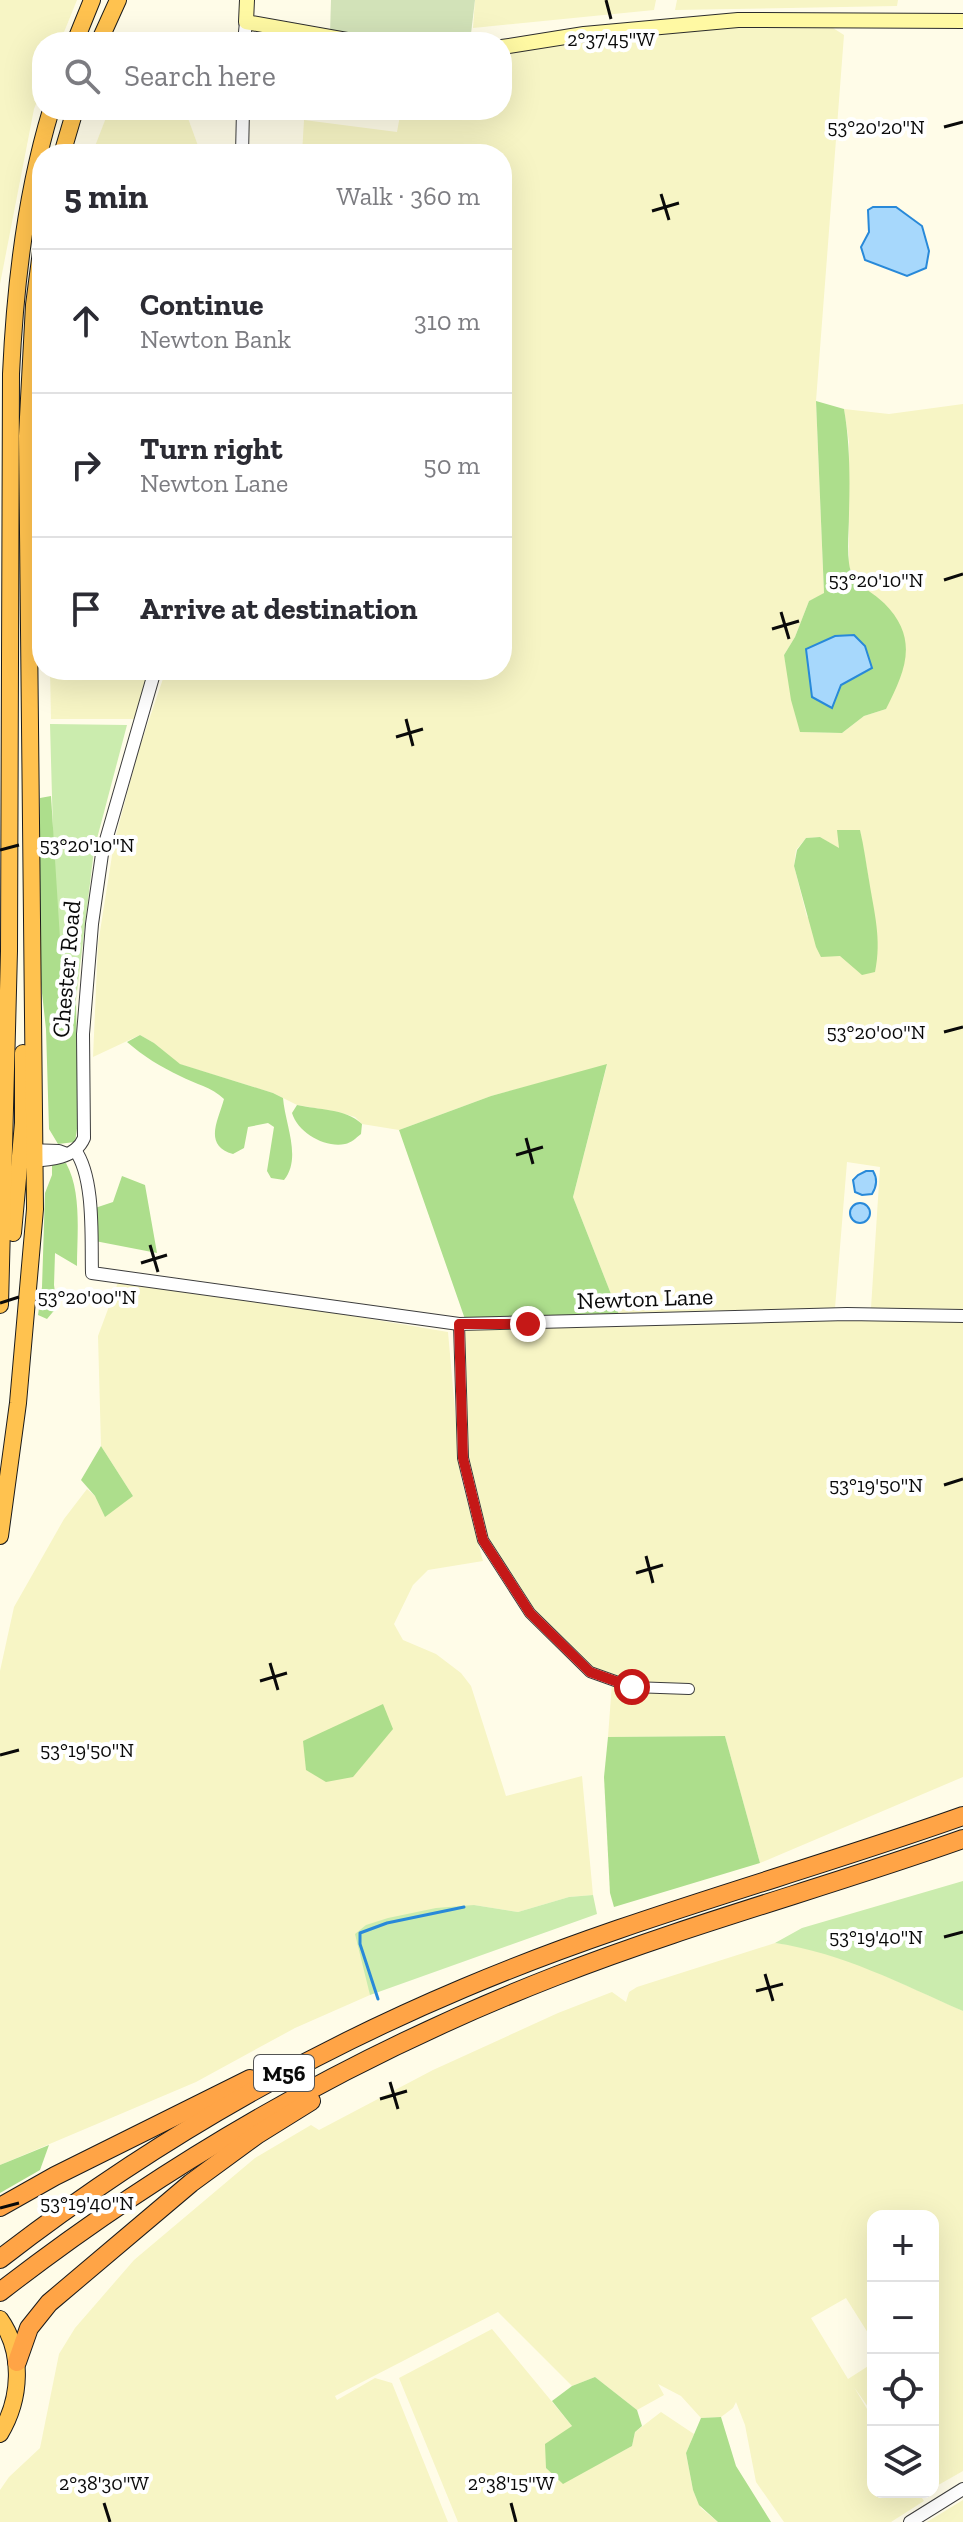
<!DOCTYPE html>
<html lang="en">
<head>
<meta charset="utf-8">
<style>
  :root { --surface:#fff; --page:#f2f2f3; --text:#2b2b33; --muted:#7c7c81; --line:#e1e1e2 }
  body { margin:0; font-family:"Zilla Slab",serif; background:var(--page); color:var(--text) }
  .controls { position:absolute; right:24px; bottom:24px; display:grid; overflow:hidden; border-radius:16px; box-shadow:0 8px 32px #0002 }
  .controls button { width:72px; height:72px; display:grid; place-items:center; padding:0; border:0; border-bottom:2px solid var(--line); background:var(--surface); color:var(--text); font:40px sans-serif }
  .stop { position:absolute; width:24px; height:24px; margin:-18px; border:6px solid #c51817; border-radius:50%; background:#fff }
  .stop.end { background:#c51817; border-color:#fff; box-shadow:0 2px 8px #0008 }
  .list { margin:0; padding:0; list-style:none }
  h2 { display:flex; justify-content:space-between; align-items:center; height:104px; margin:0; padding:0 32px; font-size:34px }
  h2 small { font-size:26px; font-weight:400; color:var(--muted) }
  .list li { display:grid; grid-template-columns:52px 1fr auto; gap:24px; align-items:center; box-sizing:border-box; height:144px; padding:0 32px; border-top:2px solid var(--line) }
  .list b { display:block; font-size:30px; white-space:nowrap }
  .list p { margin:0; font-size:26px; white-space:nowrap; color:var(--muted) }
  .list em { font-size:26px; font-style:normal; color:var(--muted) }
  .icon { flex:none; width:44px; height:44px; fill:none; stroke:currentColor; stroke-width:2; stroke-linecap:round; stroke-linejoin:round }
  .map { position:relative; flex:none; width:963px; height:2522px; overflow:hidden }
  .search { position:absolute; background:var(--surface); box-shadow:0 8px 32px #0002; left:32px; top:32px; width:480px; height:88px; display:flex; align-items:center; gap:20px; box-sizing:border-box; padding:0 28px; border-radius:32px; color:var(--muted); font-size:30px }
  .panel { position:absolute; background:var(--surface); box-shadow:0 8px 32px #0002; left:32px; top:144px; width:480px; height:536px; border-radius:32px }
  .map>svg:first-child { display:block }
  .farmland { fill:#f7f5c5; fill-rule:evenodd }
  .green { fill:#cbecae }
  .forest { fill:#adde8c }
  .cemetery { fill:#d2e2b8 }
  .water { fill:#a7d8fc; stroke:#2889d9; stroke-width:2 }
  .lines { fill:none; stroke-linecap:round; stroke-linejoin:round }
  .stream { stroke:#2889d9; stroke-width:3 }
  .minor-casing { stroke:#3d3d3d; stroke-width:12 }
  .tertiary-casing { stroke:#3d3d3d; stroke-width:14 }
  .secondary-casing { stroke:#2c2c2c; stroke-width:16 }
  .trunk-casing { stroke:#1b1b1b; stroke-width:18 }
  .motorway-casing { stroke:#1b1b1b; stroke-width:20 }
  .minor { stroke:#fff; stroke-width:10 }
  .tertiary { stroke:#fff; stroke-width:12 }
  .secondary { stroke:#fff9a3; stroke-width:14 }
  .trunk { stroke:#ffc24f; stroke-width:16 }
  .motorway { stroke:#ffa446; stroke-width:18 }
  .route { stroke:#c51817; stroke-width:10 }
  .ticks { fill:none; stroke:#0a0a0a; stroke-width:3 }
  .labels { text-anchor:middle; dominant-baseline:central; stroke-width:8; stroke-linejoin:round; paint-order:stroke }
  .shield { fill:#fff; stroke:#545454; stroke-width:2 }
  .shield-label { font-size:22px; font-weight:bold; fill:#0a0a0a }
  .street-label { font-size:24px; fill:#0a0a0a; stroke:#fff }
  .ticks-label { font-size:20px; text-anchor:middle; fill:#0a0a0a; stroke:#fff; stroke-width:8; stroke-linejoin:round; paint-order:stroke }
</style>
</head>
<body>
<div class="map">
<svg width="963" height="2522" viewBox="0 0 963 2522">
  <rect width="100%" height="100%" fill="#fffce8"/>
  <g class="farmland">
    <path d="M0,0H77L60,42H42V89L34,109L0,284Z"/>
    <path d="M475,0H656L654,10L473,28Z"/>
    <path d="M677,0H898L897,6L675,10Z"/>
    <path d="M726,26L833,28L844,35L816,401L824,594L809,601L795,637L784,655L801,732L842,733L864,716L886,709L884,603L860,586L849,567V442L844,409L889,414L963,404V1309L871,1308L880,1167L847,1162L835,1308L620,1317L573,1197L607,1065L491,1096L399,1130L362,1124L355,1117L338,1112L297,1105L273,1093L179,1064L154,1043L140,1035L93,1057L98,944L114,843L138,752L166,670H502V154H302L304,120L397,132L401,110H502V49ZM860,831L869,881L807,917L794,866L796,850L806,838L820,837L839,849Z"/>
    <path d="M109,110H185L201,154H92Z"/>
    <path d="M50,670H155L141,719H51Z"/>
    <path d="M120,1277L448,1332L461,1478L483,1561L428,1570L413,1585L394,1624L403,1640L436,1654L461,1673L471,1686L506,1796L582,1776L593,1895L569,1897L518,1912L474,1905L366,1971L370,1995L295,2028L196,2082L0,2165V1671L14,1607L64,1519L87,1489L95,1496H133L101,1446L98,1336Z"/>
    <path d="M963,1316V1777L760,1863L725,1736L608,1737L612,1683L530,1613L483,1540L468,1484L459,1324Z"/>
    <path d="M775,1943L812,1948L868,1968L963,2011V2471L933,2488V2216H873V2341L846,2298L811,2318L848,2379L873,2363V2414L854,2387L873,2419V2492H918L924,2501L891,2522H784L756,2482L745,2425L736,2402L733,2408L721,2417L701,2418L681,2396L658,2384L664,2395L637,2410L595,2377L572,2386L498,2312L335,2396L337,2400L375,2378L392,2383L448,2522H0V2490L9,2477L40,2448L59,2354L75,2328L134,2260L255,2158L311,2125L319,2130L433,2070L558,2013L612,1992L626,2002L629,1992L637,1987Z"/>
    <path d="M492,2329L572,2426L546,2468L563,2483L632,2446L635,2432L661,2412L694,2434L686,2453L693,2490L701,2508L718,2522H458L399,2378Z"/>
    <path d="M963,2500V2522H927Z"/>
  </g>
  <g class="green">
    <path d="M50,724L127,725L94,850L76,1000L64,1003L54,869Z"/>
    <path d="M963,1881V2011C901,1984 843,1953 775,1943L802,1928Z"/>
    <path d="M593,1895L597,1914L370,1995L355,1934L366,1925L388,1918L436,1908L474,1905L518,1912L569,1897Z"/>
  </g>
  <g class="forest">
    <path d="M816,401L844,409C850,444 850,478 849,513C849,530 847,547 849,563C851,584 871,590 884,603C920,639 905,671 886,709L864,716L842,733L800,732L791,700L784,655L795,637L809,601L824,593Z"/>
    <path d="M51,796L64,1002L76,1000L78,1122L75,1142L58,1144L49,1129L46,1029L40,975V798Z"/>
    <path d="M837,830H860C864,847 866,863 869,880C874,912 882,939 875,972L862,975L840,956L821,957L816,947L794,866L797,850L806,838L820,837L839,848Z"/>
    <path d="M140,1035L154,1043L180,1064L273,1093L283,1098C285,1124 302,1158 284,1180L271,1178L267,1171L274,1127L268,1123L248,1127L244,1148L233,1154C203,1145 218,1121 224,1099C212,1087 195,1084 180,1076C161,1067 143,1056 127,1042Z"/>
    <path d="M607,1064L573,1197L620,1317L466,1322L399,1130L491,1096Z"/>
    <path d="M297,1105C318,1110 345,1108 362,1124L361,1134C356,1138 351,1143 345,1144C325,1148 298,1133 292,1113Z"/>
    <path d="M66,1163C82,1192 77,1234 77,1266L55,1253L54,1285L57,1307L47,1319L38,1315L42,1287L45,1193L52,1175V1164Z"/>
    <path d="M122,1176L145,1185L157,1253L95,1241V1208L113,1202Z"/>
    <path d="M101,1446L133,1496L105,1517L95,1496L81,1480Z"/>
    <path d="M383,1704L393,1729L353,1777L326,1782L306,1770L303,1741Z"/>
    <path d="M725,1736L760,1863L614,1907L610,1893L604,1777L608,1737Z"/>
    <path d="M49,2145L40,2170L0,2193V2165Z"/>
    <path d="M595,2377L637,2410L642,2426L635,2432L632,2446L563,2484L546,2468L545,2444L572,2426L552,2401L572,2386Z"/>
    <path d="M721,2417L736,2466L771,2522H718L699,2505L693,2490L686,2453L701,2418Z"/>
  </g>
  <path class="cemetery" d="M331,0H475L470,42H382L330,34Z"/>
  <g class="water">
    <path d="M873,207H896L922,226L929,251L926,268L907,276L865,260L861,247L869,232L868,210Z"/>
    <path d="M854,635L865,646L872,668L841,685L832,708L812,697L806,649L835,636Z"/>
    <path d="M866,1171H873C878,1179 877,1186 872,1194L862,1195L855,1192L853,1180L858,1175Z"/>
    <circle cx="860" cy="1213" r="10"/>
  </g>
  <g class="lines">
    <path class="stream" d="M378,1999L360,1944V1933L387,1923L464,1907"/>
    <g class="minor-casing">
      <path id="minor" d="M459,1324L463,1458L483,1540L530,1613L590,1672L632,1687L689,1689"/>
    </g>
    <g class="tertiary-casing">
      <g id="tertiary">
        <path d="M244,42L246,22"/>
        <path d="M242,154L243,110"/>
        <path d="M27,1150L59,1151L67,1154"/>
        <path d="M75,1150C95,1178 91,1238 92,1273L459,1324L847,1314L963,1316"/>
        <path d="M29,1161C49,1160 75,1159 84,1138L83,1034L92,924L102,854L155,670"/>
        <path d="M910,2522L963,2489"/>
      </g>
    </g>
    <g class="secondary-casing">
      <g id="secondary">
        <path d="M247,0L246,22L358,42"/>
        <path d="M502,47L584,34L738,20L963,21"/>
      </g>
    </g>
    <g class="trunk-casing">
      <g id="trunk">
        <path d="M75,42L92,0"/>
        <path d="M99,42L118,0"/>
        <path d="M62,154L75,110"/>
        <path d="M13,1233L23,1123V1053"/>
        <path d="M0,1305L9,951L11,374C15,285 25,196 51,110"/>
        <path d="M0,1536L18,1403L35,1209L27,436L34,305L42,244"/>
        <path d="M0,2319C24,2353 21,2399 0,2434"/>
      </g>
    </g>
    <g class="motorway-casing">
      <g id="motorway">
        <path d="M0,2207L55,2176L250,2079"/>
        <path d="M0,2259C143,2148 298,2058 464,1988C626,1919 797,1875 963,1816"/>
        <path d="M0,2292C170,2160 356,2054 556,1976C689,1924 828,1887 963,1839"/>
        <path d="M17,2362L29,2328L49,2303L191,2183L258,2134L311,2101"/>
      </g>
    </g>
    <use href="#minor" class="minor"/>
    <use href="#tertiary" class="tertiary"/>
    <use href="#secondary" class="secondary"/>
    <use href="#trunk" class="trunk"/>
    <use href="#motorway" class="motorway"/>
  </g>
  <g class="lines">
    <path class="route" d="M528,1324H459L463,1458L483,1540L530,1613L590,1672L632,1687"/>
  </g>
  <path class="ticks" d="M606,0L611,19M944,127L963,122M661,194L669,220M652,211L679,203M944,580L963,574M781,612L789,639M772,629L799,621M406,719L413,746M396,737L423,729M0,850L19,845M944,1032L963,1027M526,1138L533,1164M516,1155L543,1147M150,1245L158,1272M141,1263L167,1255M0,1303L19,1297M944,1485L963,1479M646,1556L653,1583M636,1573L663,1565M270,1663L278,1690M260,1681L287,1673M0,1755L19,1750M944,1937L963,1932M765,1974L773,2001M756,1991L783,1984M390,2082L398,2109M380,2099L407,2091M0,2208L19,2203M104,2503L110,2522M511,2503L516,2522"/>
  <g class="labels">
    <rect class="shield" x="254" y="2055" width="60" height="36" rx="6"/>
    <g class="shield-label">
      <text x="284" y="2073">M56</text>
    </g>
    <g class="street-label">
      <text transform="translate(66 969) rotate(-85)">Chester Road</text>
      <text transform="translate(645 1298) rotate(-2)">Newton Lane</text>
    </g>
  </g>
  <g class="ticks-label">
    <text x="611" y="46">2°37'45"W</text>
    <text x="876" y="134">53°20'20"N</text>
    <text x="876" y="587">53°20'10"N</text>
    <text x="87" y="852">53°20'10"N</text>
    <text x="876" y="1039">53°20'00"N</text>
    <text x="87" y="1304">53°20'00"N</text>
    <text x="876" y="1492">53°19'50"N</text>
    <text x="87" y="1757">53°19'50"N</text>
    <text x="876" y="1944">53°19'40"N</text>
    <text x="87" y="2210">53°19'40"N</text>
    <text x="104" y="2490">2°38'30"W</text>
    <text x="511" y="2490">2°38'15"W</text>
  </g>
</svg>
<div class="controls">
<button>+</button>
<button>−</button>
<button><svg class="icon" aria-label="locate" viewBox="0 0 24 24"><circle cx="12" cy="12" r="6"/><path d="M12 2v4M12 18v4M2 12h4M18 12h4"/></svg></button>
<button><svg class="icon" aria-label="layers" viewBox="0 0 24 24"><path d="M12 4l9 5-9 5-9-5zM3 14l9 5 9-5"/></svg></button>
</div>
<div class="stop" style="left:632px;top:1687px"></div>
<div class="stop end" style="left:528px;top:1324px"></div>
<div class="search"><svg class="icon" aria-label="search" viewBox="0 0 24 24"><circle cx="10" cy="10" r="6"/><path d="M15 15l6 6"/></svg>Search here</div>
<section class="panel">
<h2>5 min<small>Walk · 360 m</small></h2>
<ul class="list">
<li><svg class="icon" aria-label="ahead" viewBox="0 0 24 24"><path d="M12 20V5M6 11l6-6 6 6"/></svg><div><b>Continue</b><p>Newton Bank</p></div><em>310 m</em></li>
<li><svg class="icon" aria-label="right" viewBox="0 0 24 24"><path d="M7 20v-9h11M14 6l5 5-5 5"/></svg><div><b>Turn right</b><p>Newton Lane</p></div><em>50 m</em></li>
<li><svg class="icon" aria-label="arrive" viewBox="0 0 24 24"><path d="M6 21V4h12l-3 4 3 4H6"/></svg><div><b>Arrive at destination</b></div></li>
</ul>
</section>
</div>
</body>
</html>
